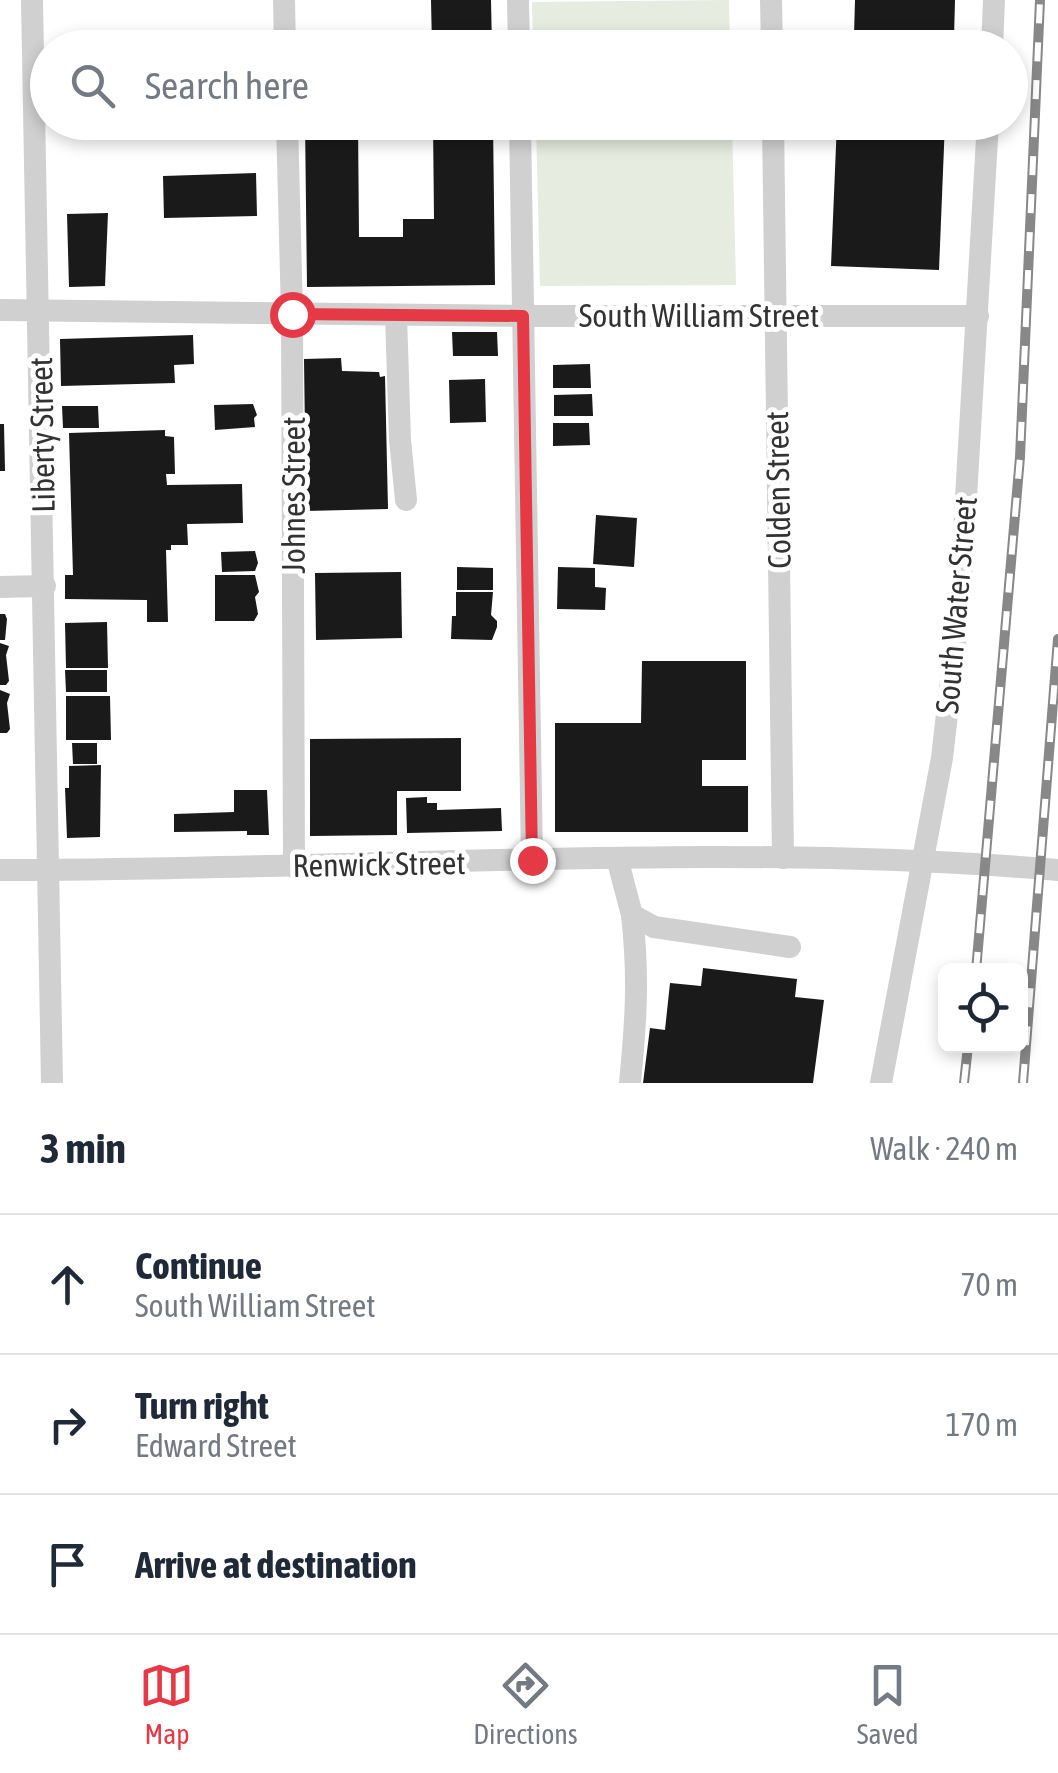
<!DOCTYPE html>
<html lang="en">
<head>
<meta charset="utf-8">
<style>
  :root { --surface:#fff; --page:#f6f6f7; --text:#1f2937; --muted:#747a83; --line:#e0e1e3; --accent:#e63946 }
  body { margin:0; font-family:"Asap Condensed",sans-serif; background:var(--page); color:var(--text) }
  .controls { position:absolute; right:30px; bottom:30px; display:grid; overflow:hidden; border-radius:15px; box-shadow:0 5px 15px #0003 }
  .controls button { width:90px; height:90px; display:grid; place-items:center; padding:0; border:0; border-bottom:2px solid var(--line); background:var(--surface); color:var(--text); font:50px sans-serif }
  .stop { position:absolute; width:30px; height:30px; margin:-22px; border:8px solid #e63946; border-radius:50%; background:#fff }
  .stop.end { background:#e63946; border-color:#fff; box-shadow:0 2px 10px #0008 }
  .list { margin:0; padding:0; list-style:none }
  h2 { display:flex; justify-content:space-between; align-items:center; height:130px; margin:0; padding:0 40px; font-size:42px }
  h2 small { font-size:32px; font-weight:400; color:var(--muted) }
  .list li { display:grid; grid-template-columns:65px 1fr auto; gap:30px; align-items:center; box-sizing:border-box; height:140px; padding:0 40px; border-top:2px solid var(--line) }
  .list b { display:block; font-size:38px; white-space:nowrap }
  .list p { margin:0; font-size:32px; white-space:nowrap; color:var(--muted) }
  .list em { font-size:32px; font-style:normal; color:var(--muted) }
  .icon { flex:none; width:55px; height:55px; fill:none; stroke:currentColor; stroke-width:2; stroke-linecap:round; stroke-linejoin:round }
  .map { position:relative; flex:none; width:1058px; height:1083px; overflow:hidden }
  .search { position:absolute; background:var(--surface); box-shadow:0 5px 15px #0003; left:30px; right:30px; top:30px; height:110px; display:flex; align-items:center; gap:25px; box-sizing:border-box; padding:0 35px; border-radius:55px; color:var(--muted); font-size:38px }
  .sheet { height:550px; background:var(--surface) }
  nav { display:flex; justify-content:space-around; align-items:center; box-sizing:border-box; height:140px; border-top:2px solid var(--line); background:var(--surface); font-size:28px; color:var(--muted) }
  nav a { display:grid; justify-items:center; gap:5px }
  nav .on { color:var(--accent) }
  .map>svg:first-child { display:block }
  .green { fill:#e6ecdf }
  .building { fill:#1a1a1a }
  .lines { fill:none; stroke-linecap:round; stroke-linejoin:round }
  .minor { stroke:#d0d0d0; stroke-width:22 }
  .rail-casing { stroke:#888; stroke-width:10 }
  .rail { stroke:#fff; stroke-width:6; stroke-dasharray:19; stroke-linecap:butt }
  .route { stroke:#e63946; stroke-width:12 }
  .labels { text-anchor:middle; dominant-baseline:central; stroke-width:10; stroke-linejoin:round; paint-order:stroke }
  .street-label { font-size:32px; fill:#333; stroke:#fff }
</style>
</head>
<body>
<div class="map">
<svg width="1058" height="1083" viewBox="0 0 1058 1083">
  <rect width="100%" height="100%" fill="#fff"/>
  <g class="green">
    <path d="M729,0L730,47H533L532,2Z"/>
    <path d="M536,123H732L736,285L540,286Z"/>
  </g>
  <g class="building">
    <path d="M431,0H491L492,48H432Z"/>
    <path d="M855,0H955L954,38L854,35Z"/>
    <path d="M840,41L908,44V48H840Z"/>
    <path d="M305,122H358L359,237H403V219H434L433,122H493L495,285L307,287Z"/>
    <path d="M837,122H945L939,270L831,266Z"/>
    <path d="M256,173L257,216L164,218L163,176Z"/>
    <path d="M108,213L105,286L69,287L67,214Z"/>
    <path d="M452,332H497L498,356H453Z"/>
    <path d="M193,335L194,364L174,365L175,383L61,386L60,339Z"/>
    <path d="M341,358L342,371L379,372L380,377L385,376L388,509L306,511L304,359Z"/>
    <path d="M590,364L591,388H553V365Z"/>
    <path d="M485,379L486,422L450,423L449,380Z"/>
    <path d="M592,394L593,416H554V395Z"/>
    <path d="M253,404L257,415L254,418L255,427L215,430L214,405Z"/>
    <path d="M62,406H98L99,428H63Z"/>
    <path d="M553,423H589L590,445L553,446Z"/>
    <path d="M0,424H4L5,471H0Z"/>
    <path d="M165,430V436L174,437L175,474H166L167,485L242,484L243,523L187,524L188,545H171V550H166L168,622H147V600L65,599V575H73L69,433Z"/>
    <path d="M596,515L637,518L634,567L593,564Z"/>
    <path d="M255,551L258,563L255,571L222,572L221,552Z"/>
    <path d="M457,567L493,568V590H457Z"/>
    <path d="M558,567L595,568V587L606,588L605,610L557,609Z"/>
    <path d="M401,572L402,638L316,640L315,573Z"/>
    <path d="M215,575H255L259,592L255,597L258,614L254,621H215Z"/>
    <path d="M456,592H493L491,615L497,621V627L492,640L451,639L452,616H456Z"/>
    <path d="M0,614H5L7,619L5,640H0Z"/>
    <path d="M107,622L108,668H66L65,623Z"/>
    <path d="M0,643L9,646L6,655L9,681L6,685H0Z"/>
    <path d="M642,661H746V760H702V786H748V832H555V723H641Z"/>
    <path d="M65,670H107V692H66Z"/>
    <path d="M0,690L10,694L7,703L10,729L7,733H0Z"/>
    <path d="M66,696H110L111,740H66Z"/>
    <path d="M461,738V791H397V835L310,836V739Z"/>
    <path d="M72,743H97V764H73Z"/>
    <path d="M101,765L100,837L67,838L65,788H69V766Z"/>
    <path d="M234,790H267L269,835H247V831L174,832V814L234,812Z"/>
    <path d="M427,797V803H437V810L501,808L502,831L407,833L406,798Z"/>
    <path d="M703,968L797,979L795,997L824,1000L813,1083H643L650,1028L665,1030L670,983L701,986Z"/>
  </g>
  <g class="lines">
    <g class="minor">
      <path d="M32,0L52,1083"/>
      <path d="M284,0L285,48"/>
      <path d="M518,0L519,48"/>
      <path d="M771,0L772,48"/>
      <path d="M992,48L994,0"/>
      <path d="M287,122L292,314L294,867"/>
      <path d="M520,122L532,860"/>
      <path d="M773,122L783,858"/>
      <path d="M0,310L523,316H978"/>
      <path d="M396,315L400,440L406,500"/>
      <path d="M0,587L45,586"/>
      <path d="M617,858L632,915L654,927L790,947"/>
      <path d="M0,870C352,871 706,840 1058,870"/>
      <path d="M630,1083C636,1020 639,978 632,915"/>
      <path d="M881,1083L942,758L960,600L988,122"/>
    </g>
    <g class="rail-casing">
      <g id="rail">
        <path d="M976,971L1020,457L1040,0"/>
        <path d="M964,1083L968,1046"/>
        <path d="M1023,1083L1058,639"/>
      </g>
    </g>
    <use href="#rail" class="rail"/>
  </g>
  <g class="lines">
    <path class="route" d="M292,314L523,316L532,860"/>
  </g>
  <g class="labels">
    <g class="street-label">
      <text x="699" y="315">South William Street</text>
      <text transform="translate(42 435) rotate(-91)">Liberty Street</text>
      <text transform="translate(778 490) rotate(-91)">Colden Street</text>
      <text transform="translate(293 495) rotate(-90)">Johnes Street</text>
      <text transform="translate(956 605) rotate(-85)">South Water Street</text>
      <text transform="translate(379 864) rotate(-1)">Renwick Street</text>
    </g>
  </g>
</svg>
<div class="controls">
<button><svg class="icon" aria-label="locate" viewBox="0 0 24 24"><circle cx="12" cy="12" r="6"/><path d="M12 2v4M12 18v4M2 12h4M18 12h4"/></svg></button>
</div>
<div class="stop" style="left:292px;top:314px"></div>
<div class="stop end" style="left:532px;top:860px"></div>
<div class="search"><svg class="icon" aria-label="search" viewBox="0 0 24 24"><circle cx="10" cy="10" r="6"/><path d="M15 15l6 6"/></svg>Search here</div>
</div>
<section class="sheet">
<h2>3 min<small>Walk · 240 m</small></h2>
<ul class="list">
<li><svg class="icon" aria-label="ahead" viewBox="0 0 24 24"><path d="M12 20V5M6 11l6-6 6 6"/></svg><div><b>Continue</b><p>South William Street</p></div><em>70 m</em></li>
<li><svg class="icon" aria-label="right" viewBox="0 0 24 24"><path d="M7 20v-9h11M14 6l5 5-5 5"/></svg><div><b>Turn right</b><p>Edward Street</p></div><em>170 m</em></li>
<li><svg class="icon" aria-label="arrive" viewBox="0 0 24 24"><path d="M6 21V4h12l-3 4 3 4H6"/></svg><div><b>Arrive at destination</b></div></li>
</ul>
</section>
<nav>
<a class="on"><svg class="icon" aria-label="map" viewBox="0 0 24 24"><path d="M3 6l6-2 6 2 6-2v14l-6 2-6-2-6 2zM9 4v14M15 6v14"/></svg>Map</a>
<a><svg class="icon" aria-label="directions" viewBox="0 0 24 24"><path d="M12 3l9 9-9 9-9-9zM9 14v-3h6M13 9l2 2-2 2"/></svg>Directions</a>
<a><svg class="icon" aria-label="saved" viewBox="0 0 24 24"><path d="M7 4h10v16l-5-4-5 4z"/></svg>Saved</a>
</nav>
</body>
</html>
